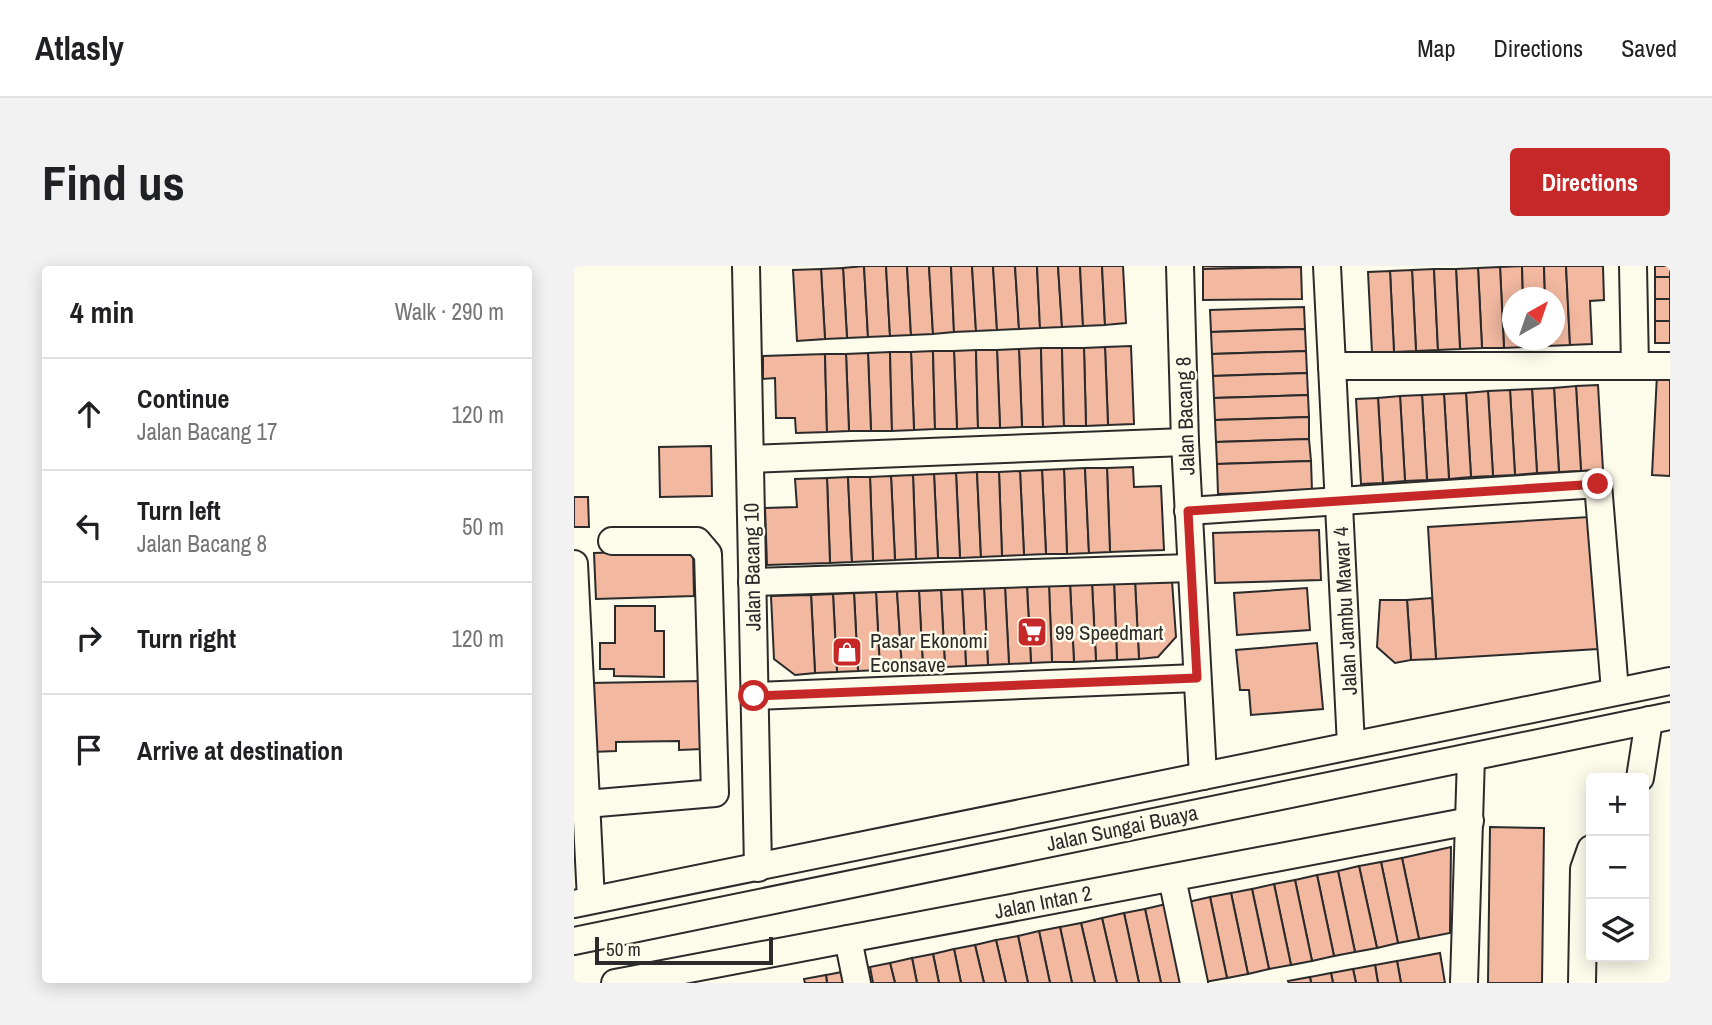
<!DOCTYPE html>
<html lang="en">
<head>
<meta charset="utf-8">
<style>
  :root { --surface:#fff; --page:#f2f2f2; --text:#202124; --muted:#757577; --line:#e0e0e0; --accent:#c62828 }
  body { margin:0; font-family:"Archivo Narrow",sans-serif; background:var(--page); color:var(--text) }
  .controls { position:absolute; right:21px; bottom:21px; display:grid; overflow:hidden; border-radius:7px; box-shadow:0 4px 18px #0003 }
  .controls button { width:63px; height:63px; display:grid; place-items:center; padding:0; border:0; border-bottom:2px solid var(--line); background:var(--surface); color:var(--text); font:35px sans-serif }
  .compass { position:absolute; left:928px; top:21px; width:63px; height:63px; border-radius:50%; background:var(--surface); box-shadow:0 4px 18px #0003; rotate:40deg }
  .scale { position:absolute; left:21px; bottom:18px; width:178px; box-sizing:border-box; padding-left:7px; border:4px solid #2b2b2b; border-top:0; font-size:19px; line-height:24px; white-space:nowrap; color:#2b2b2b; -webkit-text-stroke:5px #fdfbea; paint-order:stroke }
  .stop { position:absolute; width:21px; height:21px; margin:-16px; border:5px solid #c62828; border-radius:50%; background:#fff }
  .stop.end { background:#c62828; border-color:#fff; box-shadow:0 2px 7px #0008 }
  .list { margin:0; padding:0; list-style:none }
  h2 { display:flex; justify-content:space-between; align-items:center; height:91px; margin:0; padding:0 28px; font-size:30px }
  h2 small { font-size:23px; font-weight:400; color:var(--muted) }
  .list li { display:grid; grid-template-columns:46px 1fr auto; gap:21px; align-items:center; box-sizing:border-box; height:112px; padding:0 28px; border-top:2px solid var(--line) }
  .list b { display:block; font-size:26px; white-space:nowrap }
  .list p { margin:0; font-size:23px; white-space:nowrap; color:var(--muted) }
  .list em { font-size:23px; font-style:normal; color:var(--muted) }
  .icon { flex:none; width:38px; height:38px; fill:none; stroke:currentColor; stroke-width:2; stroke-linecap:round; stroke-linejoin:round }
  .map { position:relative; flex:none; width:1096px; height:717px; overflow:hidden; border-radius:7px }
  header { display:flex; align-items:center; gap:42px; box-sizing:border-box; height:98px; padding:0 35px; background:var(--surface); border-bottom:2px solid var(--line) }
  header strong { font-size:33px }
  nav { display:flex; gap:38px; margin-inline-start:auto; font-size:24px }
  .intro { display:flex; align-items:center; justify-content:space-between; box-sizing:border-box; height:168px; padding:0 42px }
  h1 { margin:0; font-size:49px }
  .button { padding:18px 32px; border-radius:7px; background:var(--accent); color:#fff; font-size:24px; font-weight:700 }
  main { display:flex; gap:42px; padding:0 42px }
  aside { flex:1; background:var(--surface); border-radius:7px; box-shadow:0 4px 18px #0003 }
  .map>svg:first-child { display:block }
  .building { fill:#f2b8a0; stroke:#2b2b2b; stroke-width:2 }
  .lines { fill:none; stroke-linecap:round; stroke-linejoin:round }
  .minor-casing { stroke:#2b2b2b; stroke-width:30 }
  .minor { stroke:#fdfbea; stroke-width:26 }
  .route { stroke:#c62828; stroke-width:9 }
  .labels { text-anchor:middle; dominant-baseline:central; stroke-width:5; stroke-linejoin:round; paint-order:stroke }
  .street-label { font-size:21px; fill:#2b2b2b; stroke:#fdfbea }
  .poi-label { font-size:21px; fill:#2b2b2b; stroke:#fdfbea; text-anchor:start }
</style>
</head>
<body>
<header>
<strong>Atlasly</strong>
<nav><a>Map</a><a>Directions</a><a>Saved</a></nav>
</header>
<div class="intro"><h1>Find us</h1><a class="button">Directions</a></div>
<main>
<aside>
<h2>4 min<small>Walk · 290 m</small></h2>
<ul class="list">
<li><svg class="icon" aria-label="ahead" viewBox="0 0 24 24"><path d="M12 20V5M6 11l6-6 6 6"/></svg><div><b>Continue</b><p>Jalan Bacang 17</p></div><em>120 m</em></li>
<li><svg class="icon" aria-label="left" viewBox="0 0 24 24"><path d="M17 20v-9H6M10 6l-5 5 5 5"/></svg><div><b>Turn left</b><p>Jalan Bacang 8</p></div><em>50 m</em></li>
<li><svg class="icon" aria-label="right" viewBox="0 0 24 24"><path d="M7 20v-9h11M14 6l5 5-5 5"/></svg><div><b>Turn right</b></div><em>120 m</em></li>
<li><svg class="icon" aria-label="arrive" viewBox="0 0 24 24"><path d="M6 21V4h12l-3 4 3 4H6"/></svg><div><b>Arrive at destination</b></div></li>
</ul>
</aside>
<div class="map">
<svg width="1096" height="717" viewBox="0 0 1096 717">
  <rect width="100%" height="100%" fill="#fdfbea"/>
  <g class="building">
    <path d="M290,0L294,71L273,72L269,2Z"/>
    <path d="M290,0H312L316,70L294,71Z"/>
    <path d="M312,0H333L337,69L316,70Z"/>
    <path d="M333,0H355L359,68L337,69Z"/>
    <path d="M355,0H377L380,66L359,68Z"/>
    <path d="M377,0H398L402,65L380,66Z"/>
    <path d="M398,0H419L423,64L402,65Z"/>
    <path d="M419,0H441L445,63L423,64Z"/>
    <path d="M441,0H463L466,62L445,63Z"/>
    <path d="M463,0H484L488,61L466,62Z"/>
    <path d="M484,0H506L509,60L488,61Z"/>
    <path d="M506,0H528L531,59L509,60Z"/>
    <path d="M528,0H549L552,57L531,59Z"/>
    <path d="M629,0H727V1L629,3Z"/>
    <path d="M948,0L949,32H939V74H951L952,81L930,82L926,1Z"/>
    <path d="M948,0H970L971,32H949Z"/>
    <path d="M970,0H992L996,79L973,80V74H981V32H971Z"/>
    <path d="M992,0H1029L1030,34L1016,35L1018,78L996,79Z"/>
    <rect x="1081" y="0" width="15" height="11"/>
    <path d="M727,1L728,33L629,34V3Z"/>
    <path d="M926,1L930,82H908L904,2Z"/>
    <path d="M269,2L273,72L251,73L247,3Z"/>
    <path d="M904,2L908,82L886,83L882,3Z"/>
    <path d="M247,3L251,73L223,75L219,4Z"/>
    <path d="M860,3L864,84L842,85L838,4Z"/>
    <path d="M860,3H882L886,83L864,84Z"/>
    <path d="M838,4L842,85L820,86L816,5Z"/>
    <path d="M816,5L820,86L798,87L794,6Z"/>
    <rect x="1081" y="11" width="15" height="22"/>
    <rect x="1081" y="33" width="15" height="22"/>
    <path d="M730,41L731,63L637,66L636,44Z"/>
    <rect x="1081" y="55" width="15" height="22"/>
    <path d="M731,63L732,85L638,88L637,66Z"/>
    <path d="M951,74H973V80L952,81Z"/>
    <path d="M557,80L560,158L534,159L531,81Z"/>
    <path d="M531,81L534,159L512,160L510,82Z"/>
    <path d="M467,82L469,161H448L445,83Z"/>
    <path d="M467,82H488L490,160L469,161Z"/>
    <path d="M488,82H510L512,160H490Z"/>
    <path d="M445,83L448,161L426,162L423,84Z"/>
    <path d="M402,84L404,162L383,163L380,85Z"/>
    <path d="M402,84H423L426,162H404Z"/>
    <path d="M359,85L361,163L340,164L337,86Z"/>
    <path d="M359,85H380L383,163H361Z"/>
    <path d="M732,85L733,107L639,110L638,88Z"/>
    <path d="M316,86L318,165H297L294,87Z"/>
    <path d="M316,86H337L340,164L318,165Z"/>
    <path d="M294,87L297,165H275L272,88Z"/>
    <path d="M251,88L253,166L222,167L221,152H202L201,112L189,113V90Z"/>
    <path d="M251,88H272L275,165L253,166Z"/>
    <path d="M733,107L734,129L640,132L639,110Z"/>
    <path d="M1083,108H1096V210L1078,209Z"/>
    <path d="M1024,119L1029,204L1007,205L1002,120Z"/>
    <path d="M1002,120L1007,205L985,206L980,122Z"/>
    <path d="M980,122L985,206L963,207L958,123Z"/>
    <path d="M958,123L963,207L941,209L936,124Z"/>
    <path d="M936,124L941,209L919,210L914,125Z"/>
    <path d="M914,125L919,210L897,211L892,127Z"/>
    <path d="M892,127L897,211L875,213L870,128Z"/>
    <path d="M870,128L875,213L853,214L848,129Z"/>
    <path d="M734,129L735,151L641,154L640,132Z"/>
    <path d="M848,129L853,214L831,215L826,130Z"/>
    <path d="M826,130L831,215L809,217L804,132Z"/>
    <path d="M804,132L809,217L787,218L782,133Z"/>
    <path d="M735,151V173L642,176L641,154Z"/>
    <path d="M735,173L737,195L643,198L642,176Z"/>
    <path d="M137,180L138,230L86,231L85,181Z"/>
    <path d="M737,195L738,225L644,228L643,198Z"/>
    <path d="M559,201L560,221L587,220L590,284L536,286L533,202Z"/>
    <path d="M511,202L515,287L493,288L490,203Z"/>
    <path d="M511,202H533L536,286L515,287Z"/>
    <path d="M490,203L493,288H472L468,204Z"/>
    <path d="M468,204L472,288L450,289L446,205Z"/>
    <path d="M446,205L450,289L428,290L425,206Z"/>
    <path d="M403,206L407,291L386,292L382,207Z"/>
    <path d="M403,206H425L428,290L407,291Z"/>
    <path d="M382,207L386,292H364L360,208Z"/>
    <path d="M360,208L364,292L342,293L339,209Z"/>
    <path d="M339,209L342,293L321,294L317,210Z"/>
    <path d="M317,210L321,294L299,295L296,211Z"/>
    <path d="M274,211L278,296L256,297L253,212Z"/>
    <path d="M274,211H296L299,295L278,296Z"/>
    <path d="M253,212L256,297L193,299L191,242L223,241L221,213Z"/>
    <path d="M0,231H14L15,261H0Z"/>
    <path d="M1015,251L1024,383L862,393L854,261Z"/>
    <path d="M745,264L747,314L641,317L639,267Z"/>
    <path d="M119,284L120,330L22,333L20,287Z"/>
    <path d="M561,315H598L602,371L584,391L565,393Z"/>
    <path d="M561,315L565,393L543,394L540,316Z"/>
    <path d="M540,316L543,394L522,395L518,317Z"/>
    <path d="M518,317L522,395L500,396L496,318Z"/>
    <path d="M496,318L500,396H478L475,319Z"/>
    <path d="M475,319L478,396L457,397L453,320Z"/>
    <path d="M453,320L457,397L435,398L431,321Z"/>
    <path d="M431,321L435,398L414,399L410,322Z"/>
    <path d="M410,322L414,399L392,400L388,323Z"/>
    <path d="M733,322L736,364L663,369L660,327Z"/>
    <path d="M388,323L392,400L371,401L367,324Z"/>
    <path d="M367,324L371,401L349,402L345,325Z"/>
    <path d="M323,325L328,403L306,404L302,326Z"/>
    <path d="M323,325H345L349,402L328,403Z"/>
    <path d="M302,326L306,404L284,405L280,327Z"/>
    <path d="M280,327L284,405L263,406L259,328Z"/>
    <path d="M259,328L263,406L241,407L237,329Z"/>
    <path d="M237,329L241,407L221,409L200,393L197,330Z"/>
    <path d="M858,332L862,393L837,394L833,334Z"/>
    <path d="M806,334H833L837,394L821,397L803,381Z"/>
    <path d="M41,340H81V365H90V411L40,410V403H26V377H41Z"/>
    <path d="M743,377L749,443L677,449L675,424H666L662,384Z"/>
    <path d="M127,415L129,483L105,484V475L42,476V485L18,486L16,417Z"/>
    <path d="M916,561L970,562L968,717H914Z"/>
    <path d="M877,581L876,667L845,673L828,592Z"/>
    <path d="M828,592L845,673L824,677L807,596Z"/>
    <path d="M807,596L824,677L803,682L785,600Z"/>
    <path d="M785,600L803,682L781,686L764,605Z"/>
    <path d="M764,605L781,686L760,690L743,609Z"/>
    <path d="M743,609L760,690L738,695L721,614Z"/>
    <path d="M721,614L738,695L717,699L700,618Z"/>
    <path d="M700,618L717,699L695,703L678,623Z"/>
    <path d="M678,623L695,703L674,708L657,627Z"/>
    <path d="M657,627L674,708L653,712L636,631Z"/>
    <path d="M636,631L653,712L631,716L614,636Z"/>
    <path d="M592,638L609,717H587L571,643Z"/>
    <path d="M571,643L587,717H565L550,647Z"/>
    <path d="M550,647L565,717H543L528,652Z"/>
    <path d="M528,652L543,717H521L507,657Z"/>
    <path d="M507,657L521,717H498L486,661Z"/>
    <path d="M486,661L498,717H476L465,665Z"/>
    <path d="M465,665L476,717H454L444,670Z"/>
    <path d="M444,670L454,717H432L422,674Z"/>
    <path d="M422,674L432,717H410L401,679Z"/>
    <path d="M401,679L410,717H387L380,683Z"/>
    <path d="M380,683L387,717H365L359,688Z"/>
    <path d="M866,687L871,717H827L823,695Z"/>
    <path d="M359,688L365,717H343L338,692Z"/>
    <path d="M338,692L343,717H321L316,697Z"/>
    <path d="M823,695L827,717H804L801,699Z"/>
    <path d="M316,697L321,717H299L296,701Z"/>
    <path d="M801,699L804,717H782L779,703Z"/>
    <path d="M779,703L782,717H759L757,707Z"/>
    <path d="M273,705L275,717H253L252,709Z"/>
    <path d="M757,707L759,717H737L736,711Z"/>
    <path d="M252,709L253,717H231L230,713Z"/>
    <path d="M736,711L737,717H715L714,715Z"/>
  </g>
  <g class="lines">
    <g class="minor-casing">
      <g id="minor">
        <path d="M172,0L184,602"/>
        <path d="M606,0L611,176L629,510"/>
        <path d="M753,0L777,479"/>
        <path d="M1059,0L1061,100"/>
        <path d="M758,100H1096"/>
        <path d="M176,193L611,176"/>
        <path d="M614,245L1024,218L1041,425"/>
        <path d="M0,298L17,634"/>
        <path d="M178,316L617,302"/>
        <path d="M180,430L623,412"/>
        <path d="M1066,512L1075,454"/>
        <path d="M12,538L141,527L134,288L123,275H38"/>
        <path d="M598,612L620,717"/>
        <path d="M0,638L1096,415"/>
        <path d="M274,673L283,717"/>
        <path d="M0,675L1096,450"/>
        <path d="M41,717L896,555"/>
        <path d="M890,717L897,491"/>
        <path d="M1008,717L1010,603L1017,583"/>
      </g>
    </g>
    <use href="#minor" class="minor"/>
  </g>
  <g class="lines">
    <path class="route" d="M180,430L623,412L614,245L1024,218"/>
  </g>
  <defs>
    <g id="supermarket-square" transform="scale(1.575)"><rect x="-9" y="-9" width="18" height="18" rx="4" fill="#c62828" stroke="#fdfbea"/><path d="M-6-5.5h2.5l.6 2H6L4.5 2H-2.5L-4.4-4H-6ZM-1.5 3.2a1.3 1.3 0 1 0 .1 0ZM3 3.2a1.3 1.3 0 1 0 .1 0Z" fill="#fff"/></g>
    <g id="shop-square" transform="scale(1.575)"><rect x="-9" y="-9" width="18" height="18" rx="4" fill="#c62828" stroke="#fdfbea"/><path d="M-5-2.5h2.3a2.7 3.5 0 0 1 5.4 0H5L5.5 6h-11ZM-1.5-2.5h3a1.5 2.3 0 0 0-3 0Z" fill="#fff"/></g>
  </defs>
  <g fill-rule="evenodd">
    <use href="#supermarket-square" x="458" y="366"/>
    <use href="#shop-square" x="273" y="386"/>
  </g>
  <g class="labels">
    <g class="street-label">
      <text transform="translate(611 150) rotate(-92)">Jalan Bacang 8</text>
      <text transform="translate(178 301) rotate(-91)">Jalan Bacang 10</text>
      <text transform="translate(771 345) rotate(-93)">Jalan Jambu Mawar 4</text>
      <text transform="translate(548 562) rotate(-12)">Jalan Sungai Buaya</text>
      <text transform="translate(469 636) rotate(-11)">Jalan Intan 2</text>
    </g>
    <g class="poi-label">
      <text x="481" y="366">99 Speedmart</text>
      <text x="296" y="374">Pasar Ekonomi<tspan x="296" dy="24">Econsave</tspan></text>
    </g>
  </g>
</svg>
<div class="controls">
<button>+</button>
<button>−</button>
<button><svg class="icon" aria-label="layers" viewBox="0 0 24 24"><path d="M12 4l9 5-9 5-9-5zM3 14l9 5 9-5"/></svg></button>
</div>
<svg class="compass" viewBox="-18 -18 36 36"><path d="M0-13l5 13h-10z" fill="#e53935"/><path d="M0 13l5-13h-10z" fill="#757577"/></svg>
<div class="scale">50 m</div>
<div class="stop" style="left:180px;top:430px"></div>
<div class="stop end" style="left:1024px;top:218px"></div>
</div>
</main>
</body>
</html>
